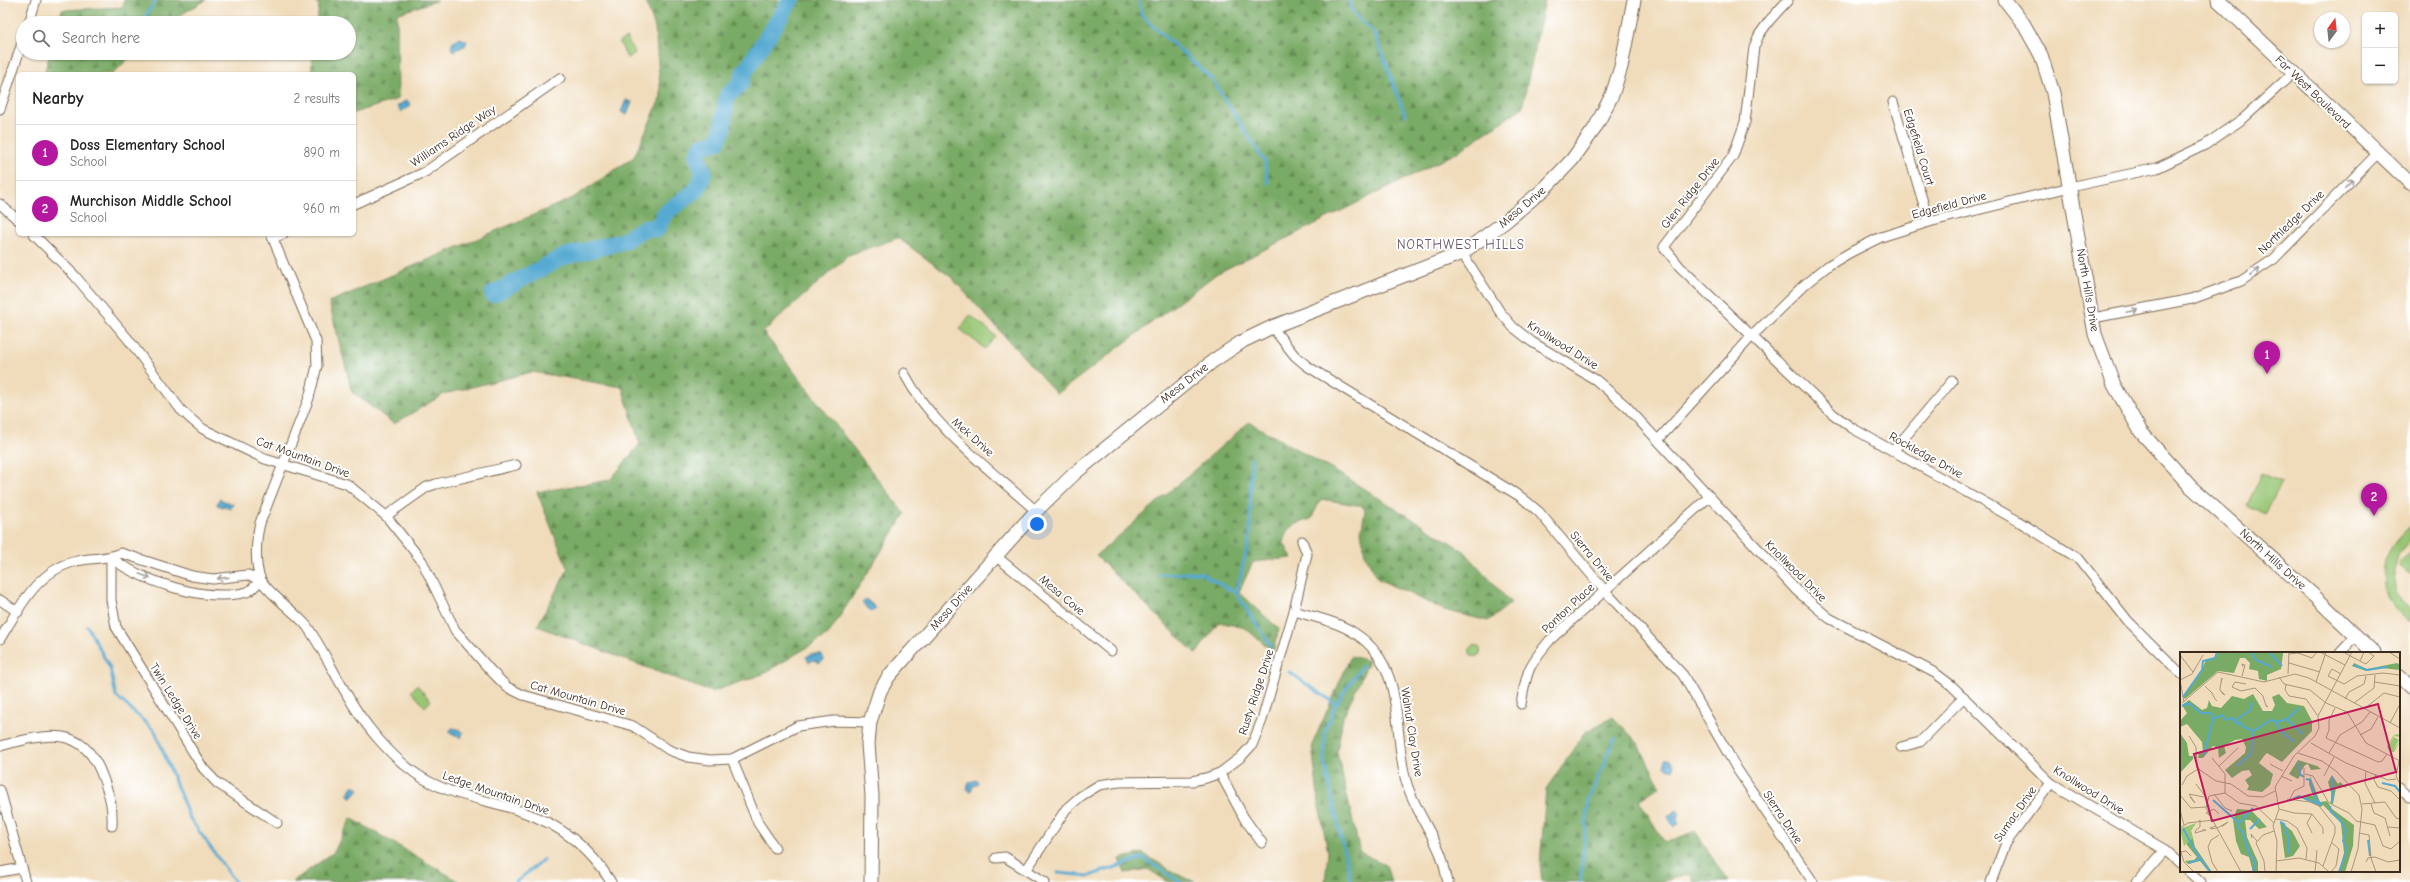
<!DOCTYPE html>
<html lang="en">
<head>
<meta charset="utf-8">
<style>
  :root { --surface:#fff; --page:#f2f2f2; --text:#222; --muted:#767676; --line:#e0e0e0; --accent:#b5179e }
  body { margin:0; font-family:"Comic Neue",sans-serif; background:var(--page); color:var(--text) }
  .controls { position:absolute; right:12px; top:12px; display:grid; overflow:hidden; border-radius:6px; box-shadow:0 1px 3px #0004 }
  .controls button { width:36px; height:36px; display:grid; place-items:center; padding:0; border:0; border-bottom:1px solid var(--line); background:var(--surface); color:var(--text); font:20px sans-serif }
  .compass { position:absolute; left:2314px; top:12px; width:36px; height:36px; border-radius:50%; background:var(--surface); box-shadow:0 1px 3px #0004; rotate:15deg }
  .you { position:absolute; left:1037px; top:524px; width:14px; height:14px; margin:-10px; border:3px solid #fff; border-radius:50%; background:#1a73e8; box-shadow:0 0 0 6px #1a73e833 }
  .badge { display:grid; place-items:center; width:26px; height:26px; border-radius:50%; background:var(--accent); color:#fff; font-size:13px; font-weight:700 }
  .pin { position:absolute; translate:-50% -33px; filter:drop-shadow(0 1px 2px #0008) }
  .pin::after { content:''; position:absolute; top:21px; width:14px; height:12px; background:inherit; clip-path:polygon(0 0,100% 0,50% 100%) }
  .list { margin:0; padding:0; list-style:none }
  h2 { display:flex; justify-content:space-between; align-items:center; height:52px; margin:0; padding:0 16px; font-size:17px }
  h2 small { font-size:13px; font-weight:400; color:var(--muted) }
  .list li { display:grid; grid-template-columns:26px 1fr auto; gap:12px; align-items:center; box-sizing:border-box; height:56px; padding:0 16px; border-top:1px solid var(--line) }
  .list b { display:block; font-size:15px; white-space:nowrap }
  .list p { margin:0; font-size:13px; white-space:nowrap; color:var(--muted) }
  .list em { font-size:13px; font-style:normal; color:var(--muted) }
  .icon { flex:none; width:22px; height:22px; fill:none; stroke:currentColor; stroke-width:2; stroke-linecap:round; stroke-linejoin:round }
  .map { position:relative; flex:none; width:2410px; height:882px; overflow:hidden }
  .search { position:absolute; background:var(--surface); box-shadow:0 1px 3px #0004; left:16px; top:16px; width:340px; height:44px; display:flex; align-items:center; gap:10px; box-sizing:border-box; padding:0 14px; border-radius:22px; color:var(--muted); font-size:15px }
  .panel { position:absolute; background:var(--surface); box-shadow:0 1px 3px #0004; left:16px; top:72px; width:340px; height:164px; border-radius:6px }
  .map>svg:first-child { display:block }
  .grass { fill:#98c674; stroke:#6a7849 }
  .forest { fill:url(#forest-firs); stroke:#5a6a42 }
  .water { fill:url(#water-waves); stroke:#486a78 }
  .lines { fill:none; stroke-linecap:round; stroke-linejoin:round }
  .stream { stroke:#56aad2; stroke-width:3 }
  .river { stroke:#56aad2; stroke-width:17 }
  .street-casing { stroke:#7a6855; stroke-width:11 }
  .secondary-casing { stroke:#7a6855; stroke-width:15 }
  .street { stroke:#fff; stroke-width:9 }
  .secondary { stroke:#fff; stroke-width:13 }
  .oneway { stroke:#a79f9a }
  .labels { text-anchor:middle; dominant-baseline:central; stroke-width:4; stroke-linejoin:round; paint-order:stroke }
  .street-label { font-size:12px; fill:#3b2a1e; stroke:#fff }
  .neighbourhood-label { font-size:13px; letter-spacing:1px; fill:#635264; stroke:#fff }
  .inset-river { fill:none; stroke:#56aad2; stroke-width:2 }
  .inset-road { fill:none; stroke:#a8957c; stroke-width:1 }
  .view { fill:#c2185b; fill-opacity:0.15; stroke:#c2185b; stroke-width:2 }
  .inset-edge { fill:none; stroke:#3b2a1e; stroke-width:2 }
</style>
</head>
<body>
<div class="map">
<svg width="2410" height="882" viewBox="0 0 2410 882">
  <defs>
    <pattern id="forest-firs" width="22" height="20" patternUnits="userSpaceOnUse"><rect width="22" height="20" fill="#7aab66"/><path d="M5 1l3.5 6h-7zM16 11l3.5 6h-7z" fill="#658b53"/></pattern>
    <pattern id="water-waves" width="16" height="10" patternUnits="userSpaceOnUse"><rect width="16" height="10" fill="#56aad2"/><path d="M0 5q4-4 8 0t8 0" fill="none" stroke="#488baa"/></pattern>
  </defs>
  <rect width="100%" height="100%" fill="#fff"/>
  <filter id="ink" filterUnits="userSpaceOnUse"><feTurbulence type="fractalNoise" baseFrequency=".025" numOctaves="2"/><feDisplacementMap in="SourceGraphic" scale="8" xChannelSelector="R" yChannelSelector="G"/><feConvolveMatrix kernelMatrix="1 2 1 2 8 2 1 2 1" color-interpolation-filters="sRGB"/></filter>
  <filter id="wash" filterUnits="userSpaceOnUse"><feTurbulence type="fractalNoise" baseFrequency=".012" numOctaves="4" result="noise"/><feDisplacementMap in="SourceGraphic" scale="16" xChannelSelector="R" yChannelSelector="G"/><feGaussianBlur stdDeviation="0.9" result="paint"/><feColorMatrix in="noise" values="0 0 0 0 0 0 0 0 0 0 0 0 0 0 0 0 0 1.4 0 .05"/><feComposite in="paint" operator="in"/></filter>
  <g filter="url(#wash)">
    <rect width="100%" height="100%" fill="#f0dcbb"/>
    <g class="grass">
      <path d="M627,38L635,54L627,58L619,41Z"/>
      <path d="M970,315L996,336L985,349L960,329Z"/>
      <path d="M2262,474L2281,482L2266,514L2247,505Z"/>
      <path d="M2410,526V540L2398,554L2393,575L2396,593L2410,610V622C2386,609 2376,576 2389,552C2394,542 2402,534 2410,526Z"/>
      <path d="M2410,551V575L2398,564Z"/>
      <circle cx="1475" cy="651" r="5.5"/>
      <path d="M417,685L431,701L425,707L411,691Z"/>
    </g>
    <g class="forest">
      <path d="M124,0H206L167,23H59L62,10L123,7Z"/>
      <path d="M311,0H438L397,14L398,99L354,113V74H311L313,53H349V23H317L319,4Z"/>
      <path d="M645,0H1545L1522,108L1456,153L1216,274L1057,394L951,277L898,238L849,255L763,332L905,514L828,635L763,674L711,692L537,626L568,569L537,492L610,480L640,444L622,387L532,372L444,394L394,424L352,392L329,302L573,198L634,157L661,97L655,28Z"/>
      <path d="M50,53H134L113,74H44Z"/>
      <path d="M1249,422L1345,477L1464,551L1511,603L1488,621L1444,610L1378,579L1365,555L1361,532L1365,511L1363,506L1321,499L1311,519C1296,524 1287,526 1284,543L1292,558L1253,562L1239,592L1279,629L1273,651L1245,628L1219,622L1196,654L1096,556Z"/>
      <path d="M1351,656L1369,661L1343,717L1337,752L1360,852L1386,865L1391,882H1325L1328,852L1319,805L1312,745Z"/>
      <path d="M1613,717L1638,743L1660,786L1639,800L1665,843L1695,831L1728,882H1694L1691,874L1660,882H1542L1540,864L1546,789L1585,732Z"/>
      <path d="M351,818L460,882H292L334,852Z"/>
      <path d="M1142,853L1175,873L1195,882H1168L1148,869L1125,873L1120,859Z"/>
    </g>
    <g class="water">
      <path d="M460,38L467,41L465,46L453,51L451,47L453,42Z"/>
      <path d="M407,100L411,105L401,112L397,106Z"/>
      <path d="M626,100L632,102L627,115L621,112Z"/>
      <path d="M219,499L233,504L231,509L217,505Z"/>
      <path d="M866,599L876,608L872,612L862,603Z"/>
      <path d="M811,654H822L823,660L819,663L815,660L809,662L806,657Z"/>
      <path d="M452,728L458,729L463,733L461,738L449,732Z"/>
      <path d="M1665,759H1669L1674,765L1673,770L1665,767Z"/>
      <path d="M977,780L978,783L973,786L971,791H969L967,789L969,782Z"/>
      <path d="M354,785L359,789L351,798L347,794Z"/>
      <path d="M1677,810L1680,814L1677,819L1679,824L1674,827L1668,816Z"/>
    </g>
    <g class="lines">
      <g class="stream">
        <path d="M1139,0L1142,16L1212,79L1265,162L1268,183"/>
        <path d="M1349,0L1353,13L1375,34L1405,115"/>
        <path d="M141,23L156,0"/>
        <path d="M1251,459L1250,537L1236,593L1271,646"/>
        <path d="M1159,575L1199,572L1236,593"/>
        <path d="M87,626L110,668L116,696L155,731L189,817L235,882"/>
        <path d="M1289,672L1336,704L1325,731L1324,762L1351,882"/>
        <path d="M1336,704L1362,666"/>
        <path d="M1058,873L1089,876L1143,858L1180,882"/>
        <path d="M516,882L544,859"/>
        <path d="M1580,882L1589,799L1615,738"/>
      </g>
      <path class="river" d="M493,294L563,257L624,241L644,228L657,229L665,213L698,189L704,172L697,156L702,146L717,142L722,132L727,96L741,83L744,73L791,0"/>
    </g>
  </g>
  <g filter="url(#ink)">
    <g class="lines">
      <g class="street-casing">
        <g id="street">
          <path d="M1788,0L1769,21L1759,35L1754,47L1745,122L1733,156L1664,247L1680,267L1833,414L1852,428L2018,521L2079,559L2128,621L2181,674"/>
          <path d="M29,23L36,0"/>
          <path d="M1893,102L1929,222"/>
          <path d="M0,109L23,40"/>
          <path d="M0,204L18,220"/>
          <path d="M354,204L425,172L560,78"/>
          <path d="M33,234L75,276L128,339L181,410L192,420L203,429L265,459L347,484L386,516L422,561L455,630L491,671L507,687L523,695L633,726L669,750L688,757L710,760L732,759L798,726L834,721L870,722"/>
          <path d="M271,234L316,341L317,366L309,398L260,523C256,539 254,565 261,580C267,592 296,613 306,625C322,647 332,670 346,693C362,722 388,754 415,773C447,796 487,799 523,812C561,825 590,848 611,882"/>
          <path d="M273,238L283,234"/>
          <path d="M1462,253L1500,312L1513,327L1532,342L1596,380L1626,406L1796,590L1829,618L1935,673L1951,685L2051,783L2165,850L2181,864"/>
          <path d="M2093,318L2192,299L2241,281L2274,259L2378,153"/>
          <path d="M1272,327L1295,356L1307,366L1521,497L1539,512L1605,591L1683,675L1737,769L1813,882"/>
          <path d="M904,373C934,430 989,468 1036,511"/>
          <path d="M1658,440L1752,336L1804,285L1829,265L1851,252L1881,237L1929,222L2070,187L2157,168L2205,145L2244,118L2293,73"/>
          <path d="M1894,450L1952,381"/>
          <path d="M386,516L427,487L436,484L516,465"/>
          <path d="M997,557L1111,651"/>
          <path d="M111,558V600L116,627L203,768L217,783L277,823"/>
          <path d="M0,600L18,612"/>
          <path d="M1294,611C1314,617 1339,622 1356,634C1407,668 1392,730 1406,781C1413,806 1430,829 1440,853C1444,862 1445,872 1448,882"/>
          <path d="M0,639C20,607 37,570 77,561C92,557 107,560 121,553L192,576L213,579L248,575L261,580C257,584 252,590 247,592C206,603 144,582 111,558"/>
          <path d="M2340,653L2356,636"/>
          <path d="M1521,704C1527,670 1528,666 1550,640L1709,497"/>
          <path d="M0,746C46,734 84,723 103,778C110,797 113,806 112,826"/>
          <path d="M1901,747L1920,742L1964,697"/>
          <path d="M732,759L758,823L775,848"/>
          <path d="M1220,773L1244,818L1262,843"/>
          <path d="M2399,787L2410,798"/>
          <path d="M0,790L26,882"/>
          <path d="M996,858L1005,857L1045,882"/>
          <path d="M1027,869L1066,809L1081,796L1099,785L1119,782L1192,781L1206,778L1220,773L1241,757L1252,745L1262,720L1294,611L1307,554L1302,541"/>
          <path d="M2189,871L2201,882"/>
          <path d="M0,872L22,868"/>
          <path d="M1991,882L2006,843L2051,783"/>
          <path d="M2137,882L2165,850"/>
        </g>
      </g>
      <g class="secondary-casing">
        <g id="secondary">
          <path d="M2005,0L2023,23L2041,55L2053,93L2095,334L2114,385L2141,432L2191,487L2311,593L2374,653"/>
          <path d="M2218,0L2410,183"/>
          <path d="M2399,676L2410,687"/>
          <path d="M871,882L872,796L868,744L870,722L880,691L889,676L1036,511L1074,474L1213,361L1243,341L1272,327L1462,253L1506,221L1545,188L1572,160L1595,128L1612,95L1621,67L1634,0"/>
        </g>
      </g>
      <use href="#street" class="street"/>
      <use href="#secondary" class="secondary"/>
    </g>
    <defs><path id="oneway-shaft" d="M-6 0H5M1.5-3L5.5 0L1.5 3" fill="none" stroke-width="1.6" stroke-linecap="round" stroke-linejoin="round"/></defs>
    <g class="oneway">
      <use href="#oneway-shaft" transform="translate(2349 183) rotate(-46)"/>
      <use href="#oneway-shaft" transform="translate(2255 272) rotate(-35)"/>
      <use href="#oneway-shaft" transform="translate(2132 311) rotate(-12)"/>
      <use href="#oneway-shaft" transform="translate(145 576) rotate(20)"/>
      <use href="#oneway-shaft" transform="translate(223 578) rotate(174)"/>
    </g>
  </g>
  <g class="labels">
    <g class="street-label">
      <text transform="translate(2313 92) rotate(44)">Far West Boulevard</text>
      <text transform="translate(453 136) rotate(-34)">Williams Ridge Way</text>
      <text transform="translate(1919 147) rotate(73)">Edgefield Court</text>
      <text transform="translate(1690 193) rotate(-52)">Glen Ridge Drive</text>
      <text transform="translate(1949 205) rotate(-15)">Edgefield Drive</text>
      <text transform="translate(1522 207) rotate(-40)">Mesa Drive</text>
      <text transform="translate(2291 222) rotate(-44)">Northledge Drive</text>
      <text transform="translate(2088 290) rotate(80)">North Hills Drive</text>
      <text transform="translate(1563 345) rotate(32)">Knollwood Drive</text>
      <text transform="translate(1184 383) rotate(-38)">Mesa Drive</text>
      <text transform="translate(973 437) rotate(42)">Mek Drive</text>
      <text transform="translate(1926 455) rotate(29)">Rockledge Drive</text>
      <text transform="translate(303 457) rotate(20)">Cat Mountain Drive</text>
      <text transform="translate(1592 556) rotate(50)">Sierra Drive</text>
      <text transform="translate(2273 559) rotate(42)">North Hills Drive</text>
      <text transform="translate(1796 571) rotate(45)">Knollwood Drive</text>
      <text transform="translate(1062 595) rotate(40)">Mesa Cove</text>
      <text transform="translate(951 607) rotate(-48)">Mesa Drive</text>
      <text transform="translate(1568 608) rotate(-43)">Ponton Place</text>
      <text transform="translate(1256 692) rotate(-72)">Rusty Ridge Drive</text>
      <text transform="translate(578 698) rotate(16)">Cat Mountain Drive</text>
      <text transform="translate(176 701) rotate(58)">Twin Ledge Drive</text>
      <text transform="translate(1412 732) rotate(81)">Walnut Clay Drive</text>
      <text transform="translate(2089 790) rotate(32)">Knollwood Drive</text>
      <text transform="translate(496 793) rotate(19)">Ledge Mountain Drive</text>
      <text transform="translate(2015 814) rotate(-55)">Sumac Drive</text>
      <text transform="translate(1783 817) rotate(56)">Sierra Drive</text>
    </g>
    <g class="neighbourhood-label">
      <text x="1461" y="244">NORTHWEST HILLS</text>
    </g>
  </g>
  <g transform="translate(2180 652)">
    <rect width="220" height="220" fill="#f0dcbb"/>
    <path d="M217,82L220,83V85L214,84L208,95L214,85L219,88L213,98L220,89L214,100H210L207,95L213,84Z" fill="#98c674"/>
    <path d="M38,0H103V2L101,17L87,23V29L79,27L78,19L69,17L70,11L65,6H60L54,21L38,19L5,47L3,44L20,22L26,8L36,5ZM174,11L187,17L217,11L220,13V18L202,16L186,19L172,14ZM73,42L83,59H92L95,53L92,45L99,42L107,51L124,54L132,69V79L102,110L87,101L84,104L79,111L93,122L90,133L82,140L67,138L69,134L65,128L72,123L69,118L62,119L52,126L45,118L65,101L66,95L62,87L55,88L44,94L46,101L39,106L38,96L33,94L23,106H18L19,101L23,100L22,90L7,72L0,75V69L7,61L2,53L9,48L22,58L27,56L29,48L32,54L41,56L52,44L64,47ZM0,81L7,91L9,104H13V107L0,121ZM118,108L137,114L141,117L131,118L128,112L125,113L120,121L124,125L120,124L118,127L109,122ZM152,123L158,132L160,130L167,136L161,134L156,136L153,152L150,151L152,144L148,130ZM130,124L140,150L147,149L152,157L174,173L173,194L165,220H159L164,201L161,171L143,153L141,155L117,144H133L129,132ZM57,157L71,158L87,175L79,177L70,168H65L67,185L78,210V220H73L69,205L61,202L56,189L53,168ZM100,169L112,179L120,194L113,204L105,206ZM11,179L15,195L32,220H29L20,209L8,212L5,209L14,208L17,205L7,193L6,184Z" fill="#7aab66"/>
    <path d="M16,171L11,179L13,186L4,194L0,177Z" fill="#98c674"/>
    <path class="inset-river" d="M71,0L76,8L92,15M89,0L102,14M173,13L187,18L207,15M3,45L22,18L23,9L35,6L37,0M2,54L8,51L21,61H31L33,67L42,63L46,68L52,66L57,72L61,70L62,74L73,79L91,68L97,70L107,67M119,56L107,67L123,82M55,69L70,58L72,50M95,69L101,79L114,90M24,103L33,67M119,111L120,122L124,125M57,114L71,102L73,79M126,127L130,128L136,148L142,152M202,131L215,134L220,140M113,147L119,144L141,153M33,148L59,171L73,156M152,150V125M150,154L151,160L160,168L166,179L163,189L167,197L159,220M100,170L104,172L109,187L108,202M59,171L58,175L63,181L69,201L75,210L73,220M3,176L14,197L30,220M70,177L80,167M188,188L190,204M9,211L21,207"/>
    <path class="inset-road" d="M140,0L165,13M163,0L180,9M184,0L180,9L186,12L194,4L188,0M209,0L220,7M109,2L118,1L132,6L137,0M0,3L13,20M109,11L140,20M108,22L109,1M161,22L152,17L148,24L164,32L177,24L203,21L220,23M62,24L65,13L62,12L63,15M99,25L104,32L130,38L146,51L167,60L186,91L220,109M0,28L12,22L23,3M0,28L4,50M41,30L42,26L40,36V38L43,42L45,43L41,39M136,30L146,0M195,30L220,34M66,32L55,30L52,35L61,39L75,36L83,44L86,54L88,55L85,52M106,33L105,38L109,44L126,47L138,64M25,34L32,41L35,47L37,49L35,47M165,47L169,40L184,32L186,24M2,51L38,20L84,30L115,22L129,26L220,76M174,51L194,36L195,23M155,56L149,68V78L146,86L198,110L202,109L207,102M184,57L204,41L220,45M210,71L220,52M180,83L191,77L198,65M9,84L16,95L17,116L36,129L51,132L68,144L83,145L95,139M131,91L166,111L208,128L216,127M118,101L142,109L156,119L179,143L182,157L178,197L171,220M149,101L160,83L182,70L190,60M32,106L45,122V141L59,151L76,154L94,171M219,109L216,124L220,132M90,112L103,119M39,114L58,96M186,119L185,131L195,151M125,122L133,124L149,151L169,161L176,169L195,173L203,194L211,197L220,189M196,122L194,128L198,135L211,139L220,148M101,124L112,129M144,124L154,105M16,132L28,148M2,133L7,124L18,117M45,141L29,144L26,156L61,220M34,142L45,156L52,159M0,143L11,156L26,155M10,145L15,151L9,142L24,145M107,147L130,150L139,154L155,174V181L143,214M110,147L114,139L124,134V116M182,152L205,150L216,166L220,167M191,152L194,161L205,166L210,184M99,157L114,161L132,162L143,176V182M0,158L4,173M132,162L127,171L132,181M31,164L26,161L34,157L39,162M96,167L107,169L117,176L127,196L126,207M36,174L30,176L31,177L37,176L41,174H43L48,170L41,174M208,175L220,176M0,176L8,171L33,168M16,178L15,181L26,178H22M16,178L20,175V168L18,170M179,181L189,183L191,206L196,220M72,186L71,182L77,189M0,197L4,210L14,220M1,200L6,199L11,204M96,209L119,206L139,211L149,220M186,210L188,206L195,205L208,210L220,208M38,220L32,210L28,195L31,188L39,183M85,220L84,209L76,191L83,183L94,179M96,220L97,189L93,174L99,157L95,135L114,104L135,84L139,76L138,64L172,0M135,220L137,198M151,220L156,214L159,197L151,190"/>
    <path class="view" d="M198,52L216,120L32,169L14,102Z"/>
    <rect width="220" height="220" class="inset-edge"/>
  </g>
</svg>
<div class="controls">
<button>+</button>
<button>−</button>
</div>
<svg class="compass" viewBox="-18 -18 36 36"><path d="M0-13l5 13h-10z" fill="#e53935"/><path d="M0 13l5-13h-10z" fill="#767676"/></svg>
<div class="you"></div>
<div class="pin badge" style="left:2267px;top:374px">1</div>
<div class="pin badge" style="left:2374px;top:516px">2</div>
<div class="search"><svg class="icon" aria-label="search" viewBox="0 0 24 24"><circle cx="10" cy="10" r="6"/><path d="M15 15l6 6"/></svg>Search here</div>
<section class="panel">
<h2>Nearby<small>2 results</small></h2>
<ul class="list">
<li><span class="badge">1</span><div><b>Doss Elementary School</b><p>School</p></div><em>890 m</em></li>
<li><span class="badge">2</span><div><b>Murchison Middle School</b><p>School</p></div><em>960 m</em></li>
</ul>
</section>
</div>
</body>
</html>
